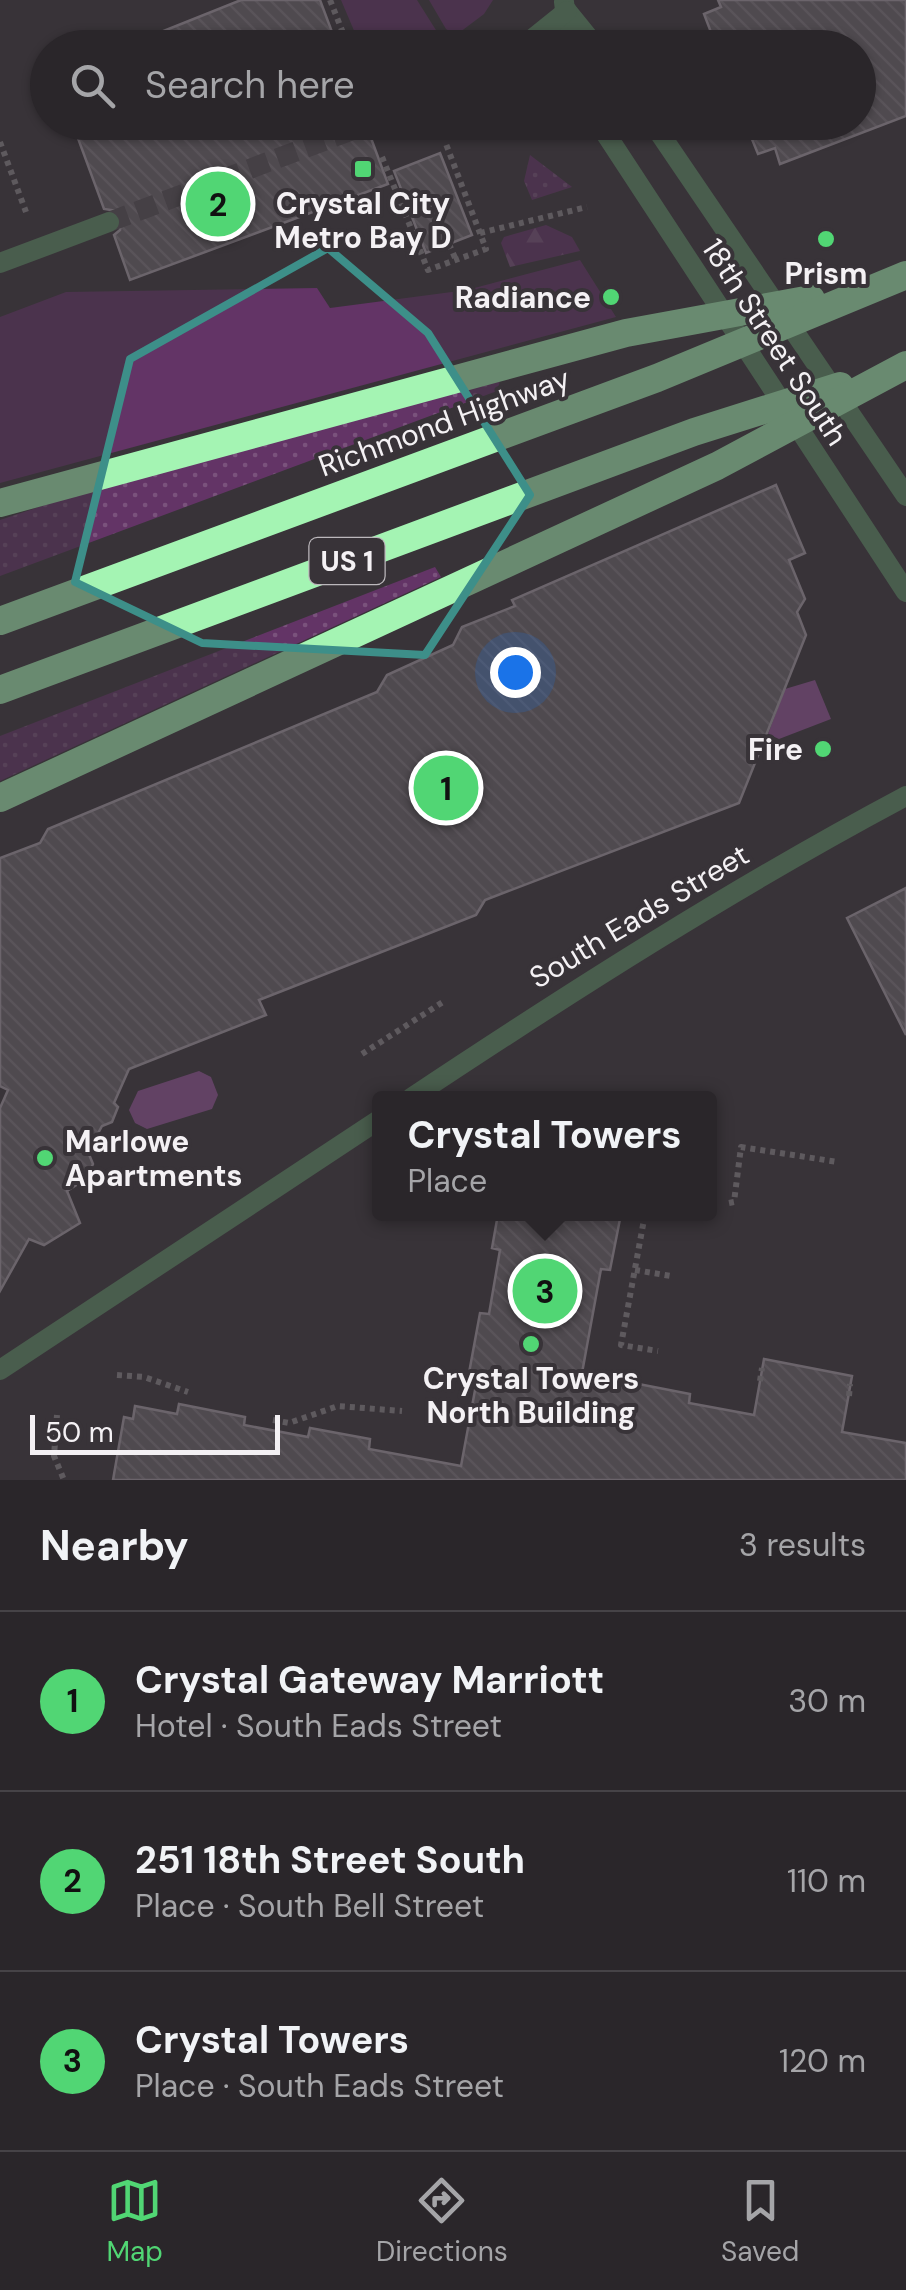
<!DOCTYPE html>
<html lang="en">
<head>
<meta charset="utf-8">
<style>
  :root { --surface:#2a262a; --page:#322e32; --text:#f1f3f6; --muted:#a5a5a8; --line:#464347; --accent:#51d674 }
  body { margin:0; font-family:"DM Sans",sans-serif; background:var(--page); color:var(--text) }
  .scale { position:absolute; left:30px; bottom:25px; width:250px; box-sizing:border-box; padding-left:10px; border:5px solid #f4f1f4; border-top:0; font-size:28px; line-height:35px; white-space:nowrap; color:#f4f1f4; -webkit-text-stroke:8px #383338; paint-order:stroke }
  .you { position:absolute; left:515px; top:672px; width:35px; height:35px; margin:-25px; border:8px solid #fff; border-radius:50%; background:#1a73e8; box-shadow:0 0 0 15px #1a73e833 }
  .badge { display:grid; place-items:center; width:65px; height:65px; border-radius:50%; background:var(--accent); color:#111; font-size:32px; font-weight:700 }
  .pin { position:absolute; translate:-50% -50%; border:5px solid #fff; box-shadow:0 2px 10px #0006 }
  .popup { position:absolute; left:372px; top:1091px; width:345px; height:130px; box-sizing:border-box; display:grid; place-content:center; border-radius:10px; background:var(--surface); filter:drop-shadow(0 2px 8px #0005); font-size:32px; white-space:nowrap; color:var(--muted) }
  .popup b { font-size:38px; color:var(--text) }
  .popup::after { content:''; position:absolute; left:50%; top:100%; margin-left:-20px; border:20px solid transparent; border-top-color:var(--surface) }
  .list { margin:0; padding:0; list-style:none }
  h2 { display:flex; justify-content:space-between; align-items:center; height:130px; margin:0; padding:0 40px; font-size:42px }
  h2 small { font-size:32px; font-weight:400; color:var(--muted) }
  .list li { display:grid; grid-template-columns:65px 1fr auto; gap:30px; align-items:center; box-sizing:border-box; height:180px; padding:0 40px; border-top:2px solid var(--line) }
  .list b { display:block; font-size:38px; white-space:nowrap }
  .list p { margin:0; font-size:32px; white-space:nowrap; color:var(--muted) }
  .list em { font-size:32px; font-style:normal; color:var(--muted) }
  .icon { flex:none; width:55px; height:55px; fill:none; stroke:currentColor; stroke-width:2; stroke-linecap:round; stroke-linejoin:round }
  .map { position:relative; flex:none; width:906px; height:1480px; overflow:hidden }
  .search { position:absolute; background:var(--surface); box-shadow:0 2px 8px #0004; left:30px; right:30px; top:30px; height:110px; display:flex; align-items:center; gap:25px; box-sizing:border-box; padding:0 35px; border-radius:55px; color:var(--muted); font-size:38px }
  .sheet { height:670px; background:var(--surface) }
  nav { display:flex; justify-content:space-around; align-items:center; box-sizing:border-box; height:140px; border-top:2px solid var(--line); background:var(--surface); font-size:28px; color:var(--muted) }
  nav a { display:grid; justify-items:center; gap:5px }
  nav .on { color:var(--accent) }
  .map>svg:first-child { display:block }
  .green { fill:#633466 }
  .forest { fill:url(#forest-firs) }
  .garden { fill:url(#garden-dots) }
  .water { fill:#95559a }
  .building { fill:url(#building-back-hatch); stroke:#a8a1a8; stroke-width:2.5 }
  .lines { fill:none; stroke-linecap:round; stroke-linejoin:round }
  .tertiary-tunnel { stroke:#545054; stroke-width:20; stroke-dasharray:20 10; stroke-linecap:butt }
  .path { stroke:#8d898d; stroke-width:6; stroke-dasharray:5 5; stroke-linecap:butt }
  .tertiary { stroke:#5d9066; stroke-width:20 }
  .trunk { stroke:#a4f4b3; stroke-width:28 }
  .marked { fill:none; stroke:#3d8f89; stroke-width:8; stroke-linejoin:round }
  .poi-dot { fill:#51d674; stroke:#383338; stroke-width:4 }
  .labels { text-anchor:middle; dominant-baseline:central; stroke-width:8; stroke-linejoin:round; paint-order:stroke }
  .shield { fill:#383338; stroke:#bcb8bc; stroke-width:2.5 }
  .shield-label { font-size:28px; font-weight:bold; fill:#f4f1f4 }
  .poi-label { font-size:30px; font-weight:bold; fill:#f4f1f4; stroke:#383338 }
  .street-label { font-size:30px; fill:#f4f1f4; stroke:#383338 }
</style>
</head>
<body>
<div class="map">
<svg width="906" height="1480" viewBox="0 0 906 1480">
  <defs>
    <pattern id="forest-firs" width="22" height="20" patternUnits="userSpaceOnUse" patternTransform="scale(2.5)"><rect width="22" height="20" fill="#633466"/><path d="M5 1l3.5 6h-7zM16 11l3.5 6h-7z" fill="#7a527c"/></pattern>
    <pattern id="garden-dots" width="8" height="8" patternUnits="userSpaceOnUse" patternTransform="scale(2.5)"><rect width="8" height="8" fill="#633466"/><path d="M2 2h.1M6 6h.1" fill="none" stroke="#7a527c" stroke-width="1.8" stroke-linecap="round"/></pattern>
    <pattern id="building-back-hatch" width="6" height="6" patternUnits="userSpaceOnUse" patternTransform="scale(2.5)"><rect width="6" height="6" fill="#6c666c"/><path d="M-1 5l2 2M0 0l6 6M5-1l2 2" fill="none" stroke="#827c82"/></pattern>
  </defs>
  <rect width="100%" height="100%" fill="#383338"/>
  <g class="green">
    <path d="M341,0H417L439,35L431,47H361Z"/>
    <path d="M429,0H493L484,14L456,35L446,29Z"/>
    <path d="M580,260L616,317L0,483V317L66,292L317,288L330,308L467,290Z"/>
  </g>
  <path class="forest" d="M546,225L572,237L580,251L510,267L501,243L504,237Z"/>
  <g class="garden">
    <path d="M530,155L572,187L532,200L524,181Z"/>
    <path d="M500,381L497,391L0,576V520L63,499Z"/>
    <path d="M435,567L441,577L0,781V736Z"/>
  </g>
  <g class="water">
    <path d="M815,680L831,719L779,739L768,734L785,689Z"/>
    <path d="M199,1071L211,1077L218,1095L212,1109L147,1129L135,1123L129,1110L138,1091Z"/>
  </g>
  <g class="building">
    <path d="M241,0H320L338,48H121Z"/>
    <path d="M718,0H906V116L780,164L775,148L758,154L745,122H858V48H717L704,14L721,7Z"/>
    <path d="M72,122H353L357,135L371,138L388,184L130,280L114,235L120,230L122,218L117,211L104,209Z"/>
    <path d="M440,153L472,235L426,253L394,171Z"/>
    <path d="M776,485L805,553L789,560L805,599L797,612L806,635L739,803L485,900L476,915L259,1000L266,1015L129,1069L114,1103L118,1107L112,1122L102,1126L88,1152L93,1164L86,1179L67,1191L80,1223L44,1245L29,1239L0,1291V1108L8,1090L0,1086V858L40,843L48,829L377,692L387,675L453,645L462,627L515,606L512,600Z"/>
    <path d="M906,888V1035L847,918Z"/>
    <path d="M498,1214H621L610,1270L601,1269L582,1373L690,1394L689,1403L754,1415L764,1359L852,1376L842,1432L906,1443V1480H113L124,1417L133,1419L135,1406L177,1414L179,1404L245,1417L244,1425L308,1437L310,1428L370,1439L369,1449L461,1466L478,1374L469,1373L480,1313L489,1314L500,1250L492,1248Z"/>
  </g>
  <g class="lines">
    <path class="tertiary-tunnel" d="M109,222L366,125"/>
    <g class="path">
      <path d="M330,0L349,48"/>
      <path d="M0,142L26,212"/>
      <path d="M382,157L428,270L486,249L446,144"/>
      <path d="M480,233L587,207"/>
      <path d="M449,244L456,260"/>
      <path d="M362,1054L446,1000"/>
      <path d="M729,1203L734,1202L741,1147L838,1162"/>
      <path d="M645,1214L621,1345L658,1351"/>
      <path d="M678,1217L685,1215"/>
      <path d="M635,1270L671,1276"/>
      <path d="M117,1375L144,1377L188,1392"/>
      <path d="M760,1381L762,1368"/>
      <path d="M849,1396L850,1384"/>
      <path d="M57,1415L54,1456L64,1480"/>
      <path d="M273,1420L289,1423L338,1406L402,1411"/>
    </g>
    <g class="tertiary">
      <path d="M564,2L570,48"/>
      <path d="M567,11L597,48"/>
      <path d="M521,48L567,11"/>
      <path d="M598,122L906,592"/>
      <path d="M652,122L906,496"/>
      <path d="M366,125L373,122"/>
      <path d="M0,263L109,222"/>
      <path d="M411,1098C572,991 735,887 906,796"/>
      <path d="M0,1370L380,1119"/>
    </g>
    <g class="trunk">
      <path d="M0,503L626,333L811,299"/>
      <path d="M0,621L657,378L906,275"/>
      <path d="M0,690L694,432L840,386"/>
      <path d="M0,798L717,466L906,365"/>
    </g>
  </g>
  <path d="M0 0H906V1480H0ZM328,248L428,333L530,495L425,655L202,643L75,582L130,359Z" fill="#383338" fill-opacity=".55" fill-rule="evenodd"/>
  <path class="marked" d="M328,248L428,333L530,495L425,655L202,643L75,582L130,359Z"/>
  <g class="poi-dot">
    <rect x="353" y="159" width="20" height="20" rx="5"/>
    <circle cx="826" cy="239" r="10"/>
    <circle cx="611" cy="297" r="10"/>
    <circle cx="823" cy="749" r="10"/>
    <circle cx="45" cy="1158" r="10"/>
    <circle cx="531" cy="1344" r="10"/>
  </g>
  <g class="labels">
    <rect class="shield" x="309.5" y="538" width="75" height="46" rx="8"/>
    <g class="shield-label">
      <text x="347" y="561">US 1</text>
    </g>
    <g class="poi-label">
      <text x="363" y="203">Crystal City<tspan x="363" dy="34">Metro Bay D</tspan></text>
      <text x="826" y="273">Prism</text>
      <text x="591" y="297" text-anchor="end">Radiance</text>
      <text x="803" y="749" text-anchor="end">Fire</text>
      <text x="65" y="1141" text-anchor="start">Marlowe<tspan x="65" dy="34">Apartments</tspan></text>
      <text x="531" y="1378">Crystal Towers<tspan x="531" dy="34">North Building</tspan></text>
    </g>
    <g class="street-label">
      <text transform="translate(775 342) rotate(57)">18th Street South</text>
      <text transform="translate(444 422) rotate(-20)">Richmond Highway</text>
      <text transform="translate(639 916) rotate(-31)">South Eads Street</text>
    </g>
  </g>
</svg>
<div class="scale">50 m</div>
<div class="you"></div>
<div class="pin badge" style="left:446px;top:788px">1</div>
<div class="pin badge" style="left:218px;top:204px">2</div>
<div class="pin badge" style="left:545px;top:1291px">3</div>
<div class="popup"><b>Crystal Towers</b>Place</div>
<div class="search"><svg class="icon" aria-label="search" viewBox="0 0 24 24"><circle cx="10" cy="10" r="6"/><path d="M15 15l6 6"/></svg>Search here</div>
</div>
<section class="sheet">
<h2>Nearby<small>3 results</small></h2>
<ul class="list">
<li><span class="badge">1</span><div><b>Crystal Gateway Marriott</b><p>Hotel · South Eads Street</p></div><em>30 m</em></li>
<li><span class="badge">2</span><div><b>251 18th Street South</b><p>Place · South Bell Street</p></div><em>110 m</em></li>
<li><span class="badge">3</span><div><b>Crystal Towers</b><p>Place · South Eads Street</p></div><em>120 m</em></li>
</ul>
</section>
<nav>
<a class="on"><svg class="icon" aria-label="map" viewBox="0 0 24 24"><path d="M3 6l6-2 6 2 6-2v14l-6 2-6-2-6 2zM9 4v14M15 6v14"/></svg>Map</a>
<a><svg class="icon" aria-label="directions" viewBox="0 0 24 24"><path d="M12 3l9 9-9 9-9-9zM9 14v-3h6M13 9l2 2-2 2"/></svg>Directions</a>
<a><svg class="icon" aria-label="saved" viewBox="0 0 24 24"><path d="M7 4h10v16l-5-4-5 4z"/></svg>Saved</a>
</nav>
</body>
</html>
